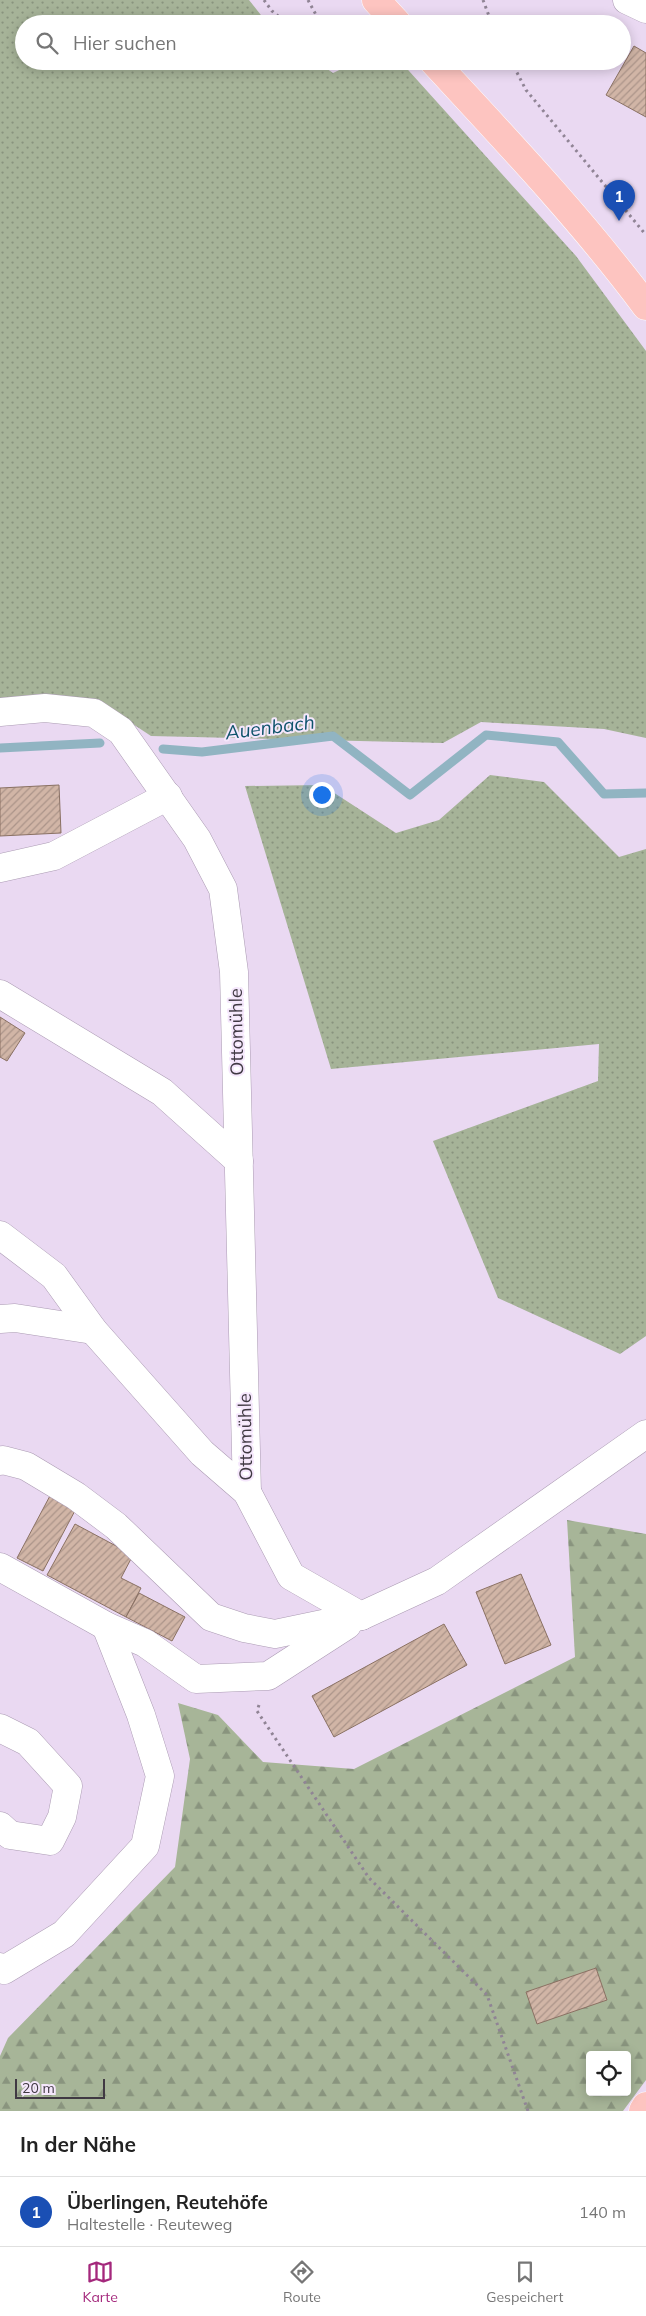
<!DOCTYPE html>
<html lang="de">
<head>
<meta charset="utf-8">
<style>
  :root { --surface:#fff; --page:#f2f2f2; --text:#222; --muted:#767676; --line:#e0e0e0; --accent:#a4287c }
  body { margin:0; font-family:Mulish,sans-serif; background:var(--page); color:var(--text) }
  .controls { position:absolute; right:15px; bottom:15px; display:grid; overflow:hidden; border-radius:5px; box-shadow:0 2px 12px #0003 }
  .controls button { width:45px; height:45px; display:grid; place-items:center; padding:0; border:0; border-bottom:1px solid var(--line); background:var(--surface); color:var(--text); font:25px sans-serif }
  .scale { position:absolute; left:15px; bottom:12px; width:90px; box-sizing:border-box; padding-left:5px; border:2px solid #403943; border-top:0; font-size:14px; line-height:18px; white-space:nowrap; color:#403943; -webkit-text-stroke:4px #f5e7fc; paint-order:stroke }
  .you { position:absolute; left:321px; top:794px; width:18px; height:18px; margin:-12px; border:4px solid #fff; border-radius:50%; background:#1a73e8; box-shadow:0 0 0 8px #1a73e833 }
  .badge { display:grid; place-items:center; width:32px; height:32px; border-radius:50%; background:var(--accent); color:#fff; font-size:16px; font-weight:700 }
  .pin { position:absolute; translate:-50% -41px; filter:drop-shadow(0 1px 2px #0008) }
  .pin::after { content:''; position:absolute; top:26px; width:18px; height:15px; background:inherit; clip-path:polygon(0 0,100% 0,50% 100%) }
  .list { margin:0; padding:0; list-style:none }
  h2 { display:flex; justify-content:space-between; align-items:center; height:65px; margin:0; padding:0 20px; font-size:21px }
  h2 small { font-size:16px; font-weight:400; color:var(--muted) }
  .list li { display:grid; grid-template-columns:32px 1fr auto; gap:15px; align-items:center; box-sizing:border-box; height:70px; padding:0 20px; border-top:1px solid var(--line) }
  .list b { display:block; font-size:19px; white-space:nowrap }
  .list p { margin:0; font-size:16px; white-space:nowrap; color:var(--muted) }
  .list em { font-size:16px; font-style:normal; color:var(--muted) }
  .icon { flex:none; width:28px; height:28px; fill:none; stroke:currentColor; stroke-width:2; stroke-linecap:round; stroke-linejoin:round }
  .map { position:relative; flex:none; width:646px; height:2111px; overflow:hidden }
  .search { position:absolute; background:var(--surface); box-shadow:0 2px 12px #0003; left:15px; right:15px; top:15px; height:55px; display:flex; align-items:center; gap:12px; box-sizing:border-box; padding:0 18px; border-radius:28px; color:var(--muted); font-size:19px }
  .sheet { height:135px; background:var(--surface) }
  nav { display:flex; justify-content:space-around; align-items:center; box-sizing:border-box; height:70px; border-top:1px solid var(--line); background:var(--surface); font-size:14px; color:var(--muted) }
  nav a { display:grid; justify-items:center; gap:2px }
  nav .on { color:var(--accent) }
  .map>svg:first-child { display:block }
  .grass { fill:url(#grass-dots) }
  .forest { fill:url(#forest-firs); fill-rule:evenodd }
  .lines { fill:none; stroke-linecap:round; stroke-linejoin:round }
  .stream { stroke:#91b4c2; stroke-width:9 }
  .building { fill:url(#building-hatch); stroke:#8a7163 }
  .minor-casing { stroke:#ab9bb3; stroke-width:29 }
  .major-casing { stroke:#fff; stroke-width:29 }
  .path { stroke:#908495; stroke-width:3; stroke-dasharray:2.5 4; stroke-linecap:butt }
  .minor { stroke:#fff; stroke-width:28 }
  .major { stroke:#fdc4c0; stroke-width:28 }
  .labels { text-anchor:middle; dominant-baseline:central; stroke-width:4; stroke-linejoin:round; paint-order:stroke }
  .street-label { font-size:18px; fill:#403943; stroke:#f5e7fc }
  .water-label { font-size:19px; font-style:italic; fill:#0e536a; stroke:#f5e7fc }
</style>
</head>
<body>
<div class="map">
<svg width="646" height="2111" viewBox="0 0 646 2111">
  <defs>
    <pattern id="grass-dots" width="8" height="8" patternUnits="userSpaceOnUse" patternTransform="scale(1.25)"><rect width="8" height="8" fill="#a6b398"/><path d="M2 2h.1M6 6h.1" fill="none" stroke="#89937e" stroke-width="1.8" stroke-linecap="round"/></pattern>
    <pattern id="forest-firs" width="22" height="20" patternUnits="userSpaceOnUse" patternTransform="scale(1.25)"><rect width="22" height="20" fill="#a7b598"/><path d="M5 1l3.5 6h-7zM16 11l3.5 6h-7z" fill="#89947e"/></pattern>
    <pattern id="building-hatch" width="6" height="6" patternUnits="userSpaceOnUse" patternTransform="scale(1.25)"><rect width="6" height="6" fill="#d1b5a6"/><path d="M-1 1l2-2M0 6l6-6M5 7l2-2" fill="none" stroke="#ab9489"/></pattern>
  </defs>
  <rect width="100%" height="100%" fill="#ead9f2"/>
  <g class="grass">
    <path d="M0,0H249L268,24H24V61H316L333,73L358,61H400L576,256L646,351V738L604,729L481,722L443,743L151,736L95,699H40L0,703Z"/>
    <path d="M490,775L544,782L619,857L646,849V1336L620,1354L498,1298L433,1141L598,1081L599,1044L331,1069L245,786L322,785L396,833L439,820Z"/>
  </g>
  <path class="forest" d="M567,1520L646,1534V2080L623,2111H0V2056L8,2038L175,1867L190,1759L178,1703L218,1715L263,1762L354,1769L575,1657ZM590,2055H627V2092H590Z"/>
  <g class="lines">
    <g class="stream">
      <path d="M0,748L100,743"/>
      <path d="M163,749L202,752L333,736L410,795L486,735L558,742L604,794L646,793"/>
    </g>
  </g>
  <g class="building">
    <path d="M634,46L646,53V117L606,95Z"/>
    <path d="M59,785L61,833L0,836V788Z"/>
    <path d="M0,1017L25,1033L7,1061L0,1057Z"/>
    <path d="M52,1492L78,1505L43,1571L17,1558Z"/>
    <path d="M75,1524L133,1555L121,1578L141,1588L126,1617L47,1575Z"/>
    <path d="M521,1574L551,1645L505,1664L476,1592Z"/>
    <path d="M139,1593L185,1617L172,1641L126,1617Z"/>
    <path d="M444,1624L467,1665L334,1737L312,1696Z"/>
    <path d="M596,1968L607,2000L537,2024L526,1992Z"/>
  </g>
  <g class="lines">
    <g class="minor-casing">
      <g id="minor">
        <path d="M627,0L646,9"/>
        <path d="M0,712L45,708L94,713L121,731L197,839L223,889L234,972L247,1492"/>
        <path d="M0,868L54,856L168,796"/>
        <path d="M0,994L162,1092L239,1161"/>
        <path d="M0,1235L54,1276L93,1330L202,1453L247,1492L291,1576L361,1616L437,1581L646,1434"/>
        <path d="M0,1319L15,1318L93,1330"/>
        <path d="M0,1461L3,1460L26,1466L76,1496L116,1526L211,1617L244,1628L275,1634L361,1616"/>
        <path d="M0,1567L106,1626L145,1643L196,1679L268,1676L347,1625"/>
        <path d="M0,1728L28,1742L68,1786L62,1817L50,1841L10,1835L0,1826"/>
        <path d="M0,1967L4,1970L64,1934L145,1846L160,1776L141,1715L106,1626"/>
      </g>
    </g>
    <g class="major-casing">
      <g id="major">
        <path d="M376,0L398,24"/>
        <path d="M433,61C507,141 581,219 646,306"/>
        <path d="M643,2111L646,2106"/>
      </g>
    </g>
    <g class="path">
      <path d="M264,0L272,11L288,24"/>
      <path d="M308,0L321,24"/>
      <path d="M483,0L492,24"/>
      <path d="M511,61L526,90L646,235"/>
      <path d="M259,1705L257,1711L369,1878L487,1995L528,2111"/>
    </g>
    <use href="#minor" class="minor"/>
    <use href="#major" class="major"/>
  </g>
  <g class="labels">
    <g class="street-label">
      <text transform="translate(236 1032) rotate(-91)">Ottomühle</text>
      <text transform="translate(245 1437) rotate(-91)">Ottomühle</text>
    </g>
    <g class="water-label">
      <text transform="translate(270 727) rotate(-7)">Auenbach</text>
    </g>
  </g>
</svg>
<div class="controls">
<button><svg class="icon" aria-label="locate" viewBox="0 0 24 24"><circle cx="12" cy="12" r="6"/><path d="M12 2v4M12 18v4M2 12h4M18 12h4"/></svg></button>
</div>
<div class="scale">20 m</div>
<div class="you"></div>
<div class="pin badge" style="left:619px;top:221px;background:#1a4fb4">1</div>
<div class="search"><svg class="icon" aria-label="search" viewBox="0 0 24 24"><circle cx="10" cy="10" r="6"/><path d="M15 15l6 6"/></svg>Hier suchen</div>
</div>
<section class="sheet">
<h2>In der Nähe<small></small></h2>
<ul class="list">
<li><span class="badge" style="background:#1a4fb4">1</span><div><b>Überlingen, Reutehöfe</b><p>Haltestelle · Reuteweg</p></div><em>140 m</em></li>
</ul>
</section>
<nav>
<a class="on"><svg class="icon" aria-label="map" viewBox="0 0 24 24"><path d="M3 6l6-2 6 2 6-2v14l-6 2-6-2-6 2zM9 4v14M15 6v14"/></svg>Karte</a>
<a><svg class="icon" aria-label="directions" viewBox="0 0 24 24"><path d="M12 3l9 9-9 9-9-9zM9 14v-3h6M13 9l2 2-2 2"/></svg>Route</a>
<a><svg class="icon" aria-label="saved" viewBox="0 0 24 24"><path d="M7 4h10v16l-5-4-5 4z"/></svg>Gespeichert</a>
</nav>
</body>
</html>
